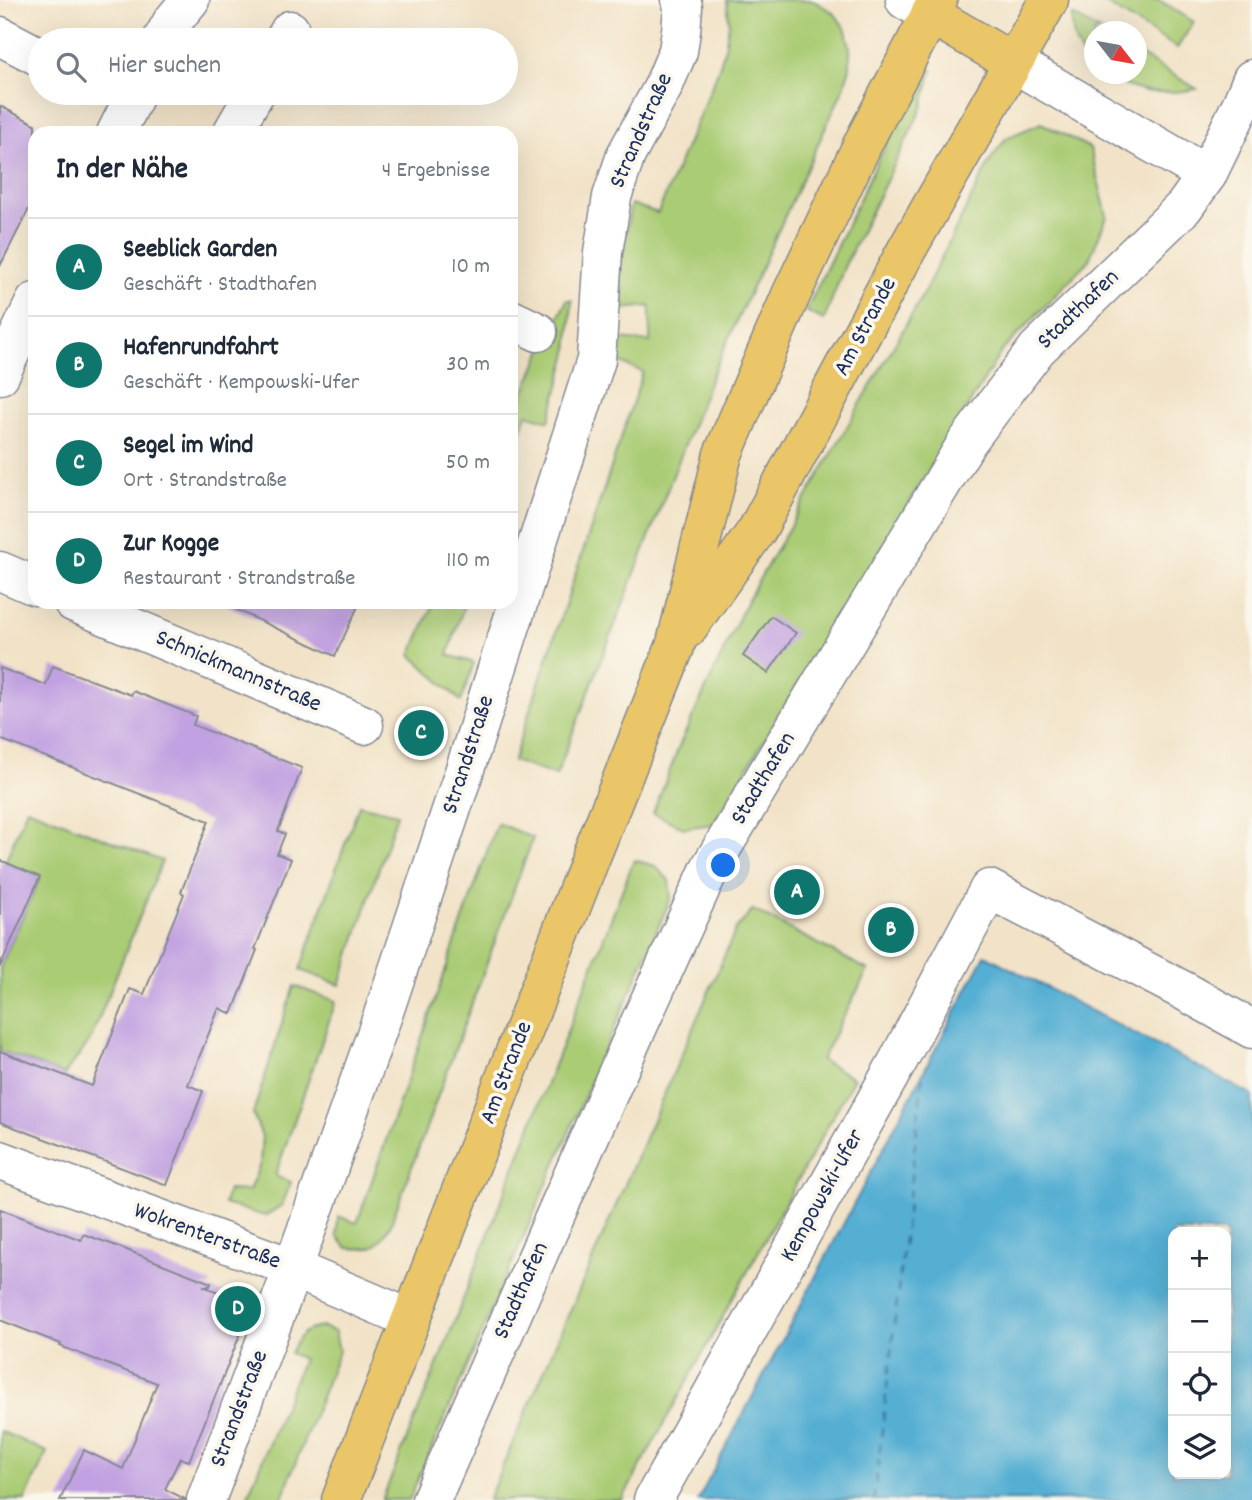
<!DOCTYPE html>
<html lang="de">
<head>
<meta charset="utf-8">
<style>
  :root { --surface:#fff; --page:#f2f2f3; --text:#1f2937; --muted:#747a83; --line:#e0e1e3; --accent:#0f766e }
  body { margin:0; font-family:Dekko,sans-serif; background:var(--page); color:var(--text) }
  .controls { position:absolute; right:21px; bottom:21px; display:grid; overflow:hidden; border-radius:14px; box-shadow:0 7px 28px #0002 }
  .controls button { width:63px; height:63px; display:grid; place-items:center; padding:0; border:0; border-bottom:2px solid var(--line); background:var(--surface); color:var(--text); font:35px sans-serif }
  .compass { position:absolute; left:1084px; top:21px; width:63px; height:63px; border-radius:50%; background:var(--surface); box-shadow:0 7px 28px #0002; rotate:121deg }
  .you { position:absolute; left:724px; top:866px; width:24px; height:24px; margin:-18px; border:5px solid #fff; border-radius:50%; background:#1a73e8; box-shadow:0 0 0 10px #1a73e833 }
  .badge { display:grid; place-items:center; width:46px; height:46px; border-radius:50%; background:var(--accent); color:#fff; font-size:23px; font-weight:700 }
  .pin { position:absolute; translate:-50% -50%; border:4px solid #fff; box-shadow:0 2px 7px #0006 }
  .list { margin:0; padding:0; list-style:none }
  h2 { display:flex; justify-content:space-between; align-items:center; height:91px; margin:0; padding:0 28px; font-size:30px }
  h2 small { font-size:23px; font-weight:400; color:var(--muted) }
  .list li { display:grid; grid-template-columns:46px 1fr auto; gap:21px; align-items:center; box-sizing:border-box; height:98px; padding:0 28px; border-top:2px solid var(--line) }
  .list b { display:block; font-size:26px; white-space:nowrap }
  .list p { margin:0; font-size:23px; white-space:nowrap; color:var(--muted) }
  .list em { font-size:23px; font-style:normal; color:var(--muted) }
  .icon { flex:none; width:38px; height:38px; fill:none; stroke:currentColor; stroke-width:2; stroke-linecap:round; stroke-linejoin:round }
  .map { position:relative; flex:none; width:1252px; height:1500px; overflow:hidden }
  .search { position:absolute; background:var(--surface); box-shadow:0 7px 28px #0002; left:28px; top:28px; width:490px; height:77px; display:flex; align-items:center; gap:18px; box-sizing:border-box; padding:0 24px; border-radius:38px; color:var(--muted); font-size:26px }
  .panel { position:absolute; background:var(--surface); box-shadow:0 7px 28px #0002; left:28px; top:126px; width:490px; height:483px; border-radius:21px }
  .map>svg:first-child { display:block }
  .green { fill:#aacc75; stroke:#627e6a; stroke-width:2 }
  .water { fill:#55afd3; stroke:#386f98; stroke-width:2; fill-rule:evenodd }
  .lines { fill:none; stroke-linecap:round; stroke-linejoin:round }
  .ferry { stroke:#2f5c87; stroke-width:2; stroke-dasharray:9 7; stroke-linecap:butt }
  .building { fill:#c1a1e1 }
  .minor-casing { stroke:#868993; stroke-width:41 }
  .major-casing { stroke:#868993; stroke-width:41 }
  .minor { stroke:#fff; stroke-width:38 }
  .major { stroke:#eac669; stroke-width:38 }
  .labels { text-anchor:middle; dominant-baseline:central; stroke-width:7; stroke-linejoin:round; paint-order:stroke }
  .street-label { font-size:24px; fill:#1b2f5e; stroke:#fbf7ec }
</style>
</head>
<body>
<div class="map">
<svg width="1252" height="1500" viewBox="0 0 1252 1500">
  <rect width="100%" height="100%" fill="#fbf7ec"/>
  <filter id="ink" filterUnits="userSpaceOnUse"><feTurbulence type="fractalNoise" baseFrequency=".0143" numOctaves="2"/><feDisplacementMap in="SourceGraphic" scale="14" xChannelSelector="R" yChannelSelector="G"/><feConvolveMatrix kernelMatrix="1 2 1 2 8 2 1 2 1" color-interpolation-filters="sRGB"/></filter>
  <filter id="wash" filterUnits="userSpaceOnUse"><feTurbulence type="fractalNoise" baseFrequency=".00686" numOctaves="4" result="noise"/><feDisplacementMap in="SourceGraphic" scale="28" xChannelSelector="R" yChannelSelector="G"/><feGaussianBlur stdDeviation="1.57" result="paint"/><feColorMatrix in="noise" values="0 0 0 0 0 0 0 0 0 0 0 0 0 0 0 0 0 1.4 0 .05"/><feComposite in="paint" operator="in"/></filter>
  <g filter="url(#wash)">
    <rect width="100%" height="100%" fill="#f2e3c8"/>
    <g class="green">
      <path d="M727,0H813L835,14L846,30L850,48V68L842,92L712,375L556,776L513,761L643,372L616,361L621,339L650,342V306L623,309L620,276L623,246L631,204L658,213L717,74L725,48L729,23Z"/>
      <path d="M1100,0H1159L1194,22L1177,48Z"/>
      <path d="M1072,15L1100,31L1094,32V66C1075,51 1072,39 1072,15Z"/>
      <path d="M1137,53L1197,89C1174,93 1149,95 1127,86C1120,83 1113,77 1107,74H1136Z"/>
      <path d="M928,66L932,70L922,108L845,265L824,320L806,311L877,162Z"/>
      <path d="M1041,123L1090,148L1107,216L1089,260L1001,352L713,824L684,828L653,813L681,742L748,599L919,302L991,159L1006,138Z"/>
      <path d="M567,300H572L568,353L549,421L527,414L511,463V423L546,342Z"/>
      <path d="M434,602H465L448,655L474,663L461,701L411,655Z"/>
      <path d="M359,805L397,814L340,985L300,970Z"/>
      <path d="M27,808L162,861L90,1041L64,1075L0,1051V967L40,878L5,862Z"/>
      <path d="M497,823L533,838L390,1226C377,1249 373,1250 347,1248L337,1236L338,1216L357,1223Z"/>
      <path d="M634,860L655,866L669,880L671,898L409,1500H382L450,1333Z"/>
      <path d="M753,910L868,970L821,1060L854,1078L622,1500H488L736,929Z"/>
      <path d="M294,986L336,1001L275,1176L291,1182L282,1205L265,1216L224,1204L228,1190L249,1191L260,1164L262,1136L253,1114Z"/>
      <path d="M323,1327L335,1332L339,1351L281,1500H246L303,1359L290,1353C299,1335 303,1329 323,1327Z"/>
      <path d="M0,1431L47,1452L25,1500H0Z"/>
    </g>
    <path class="water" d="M985,955L1252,1095V1500H698ZM1173,1232H1226V1474H1173Z"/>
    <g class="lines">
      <path class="ferry" d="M874,1500L923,1074"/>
    </g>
    <g id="blocks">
      <g class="building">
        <path d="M0,106L35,124V197L0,266Z"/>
        <path d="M220,602H360L335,656Z"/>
        <path d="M771,616L796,633L768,673L743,656Z"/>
        <path d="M53,666L131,695L133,691L196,716L193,725L302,768L278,831L285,834L277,854L291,859L255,949L257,950L232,1014L219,1008L188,1085L203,1091L167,1185L0,1122V1051L92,1086L130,989L144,994L184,894L181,892L209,821L0,739V668L46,685Z"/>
        <path d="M0,860L40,877L0,967Z"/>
        <circle cx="891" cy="933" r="21"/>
        <path d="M0,1209L81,1240L83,1234L114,1245L211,1283L210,1286H203L252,1305L189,1461L180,1458L165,1489L185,1499V1500H60L84,1450L123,1469L157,1383L60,1346L61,1344L0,1320Z"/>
      </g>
    </g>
  </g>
  <g filter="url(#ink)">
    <use href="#blocks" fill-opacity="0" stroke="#868993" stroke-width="2"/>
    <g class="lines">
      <g class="minor-casing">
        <g id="minor">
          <path d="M905,0L930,14"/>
          <path d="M0,36L40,57"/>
          <path d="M162,40L172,22L190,0"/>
          <path d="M284,40L290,30"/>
          <path d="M1012,62L1207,175"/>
          <path d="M116,133L136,93"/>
          <path d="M232,133L255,93"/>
          <path d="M511,319L538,332"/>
          <path d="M0,375L35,302"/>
          <path d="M0,571L35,586"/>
          <path d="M73,602L364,725"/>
          <path d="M0,1160L277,1262L411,1319"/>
          <path d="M206,1500L293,1268L385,1009L464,772L596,360L603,252L612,197L626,155L663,87L678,51L681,31L683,7L681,0"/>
          <path d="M431,1500L631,1042L711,866L967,442L1037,349L1184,207L1207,175L1242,103L1252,79"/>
          <path d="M653,1500L898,1061L989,889L1186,992L1252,1029"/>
        </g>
      </g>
      <g class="major-casing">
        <g id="major">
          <path d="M930,14L1012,62"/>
          <path d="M687,629L757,530L906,251L1049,0"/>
          <path d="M341,1500L590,859L675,647L723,454L791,295L865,139L938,0"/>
        </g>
      </g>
      <use href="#minor" class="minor"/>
      <use href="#major" class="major"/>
    </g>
  </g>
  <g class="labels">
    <g class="street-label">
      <text transform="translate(642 131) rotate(-66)">Strandstraße</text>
      <text transform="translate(1079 310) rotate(-44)">Stadthafen</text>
      <text transform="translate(866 327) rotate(-62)">Am Strande</text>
      <text transform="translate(238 672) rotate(23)">Schnickmannstraße</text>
      <text transform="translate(469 755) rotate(-72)">Strandstraße</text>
      <text transform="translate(764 779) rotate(-59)">Stadthafen</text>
      <text transform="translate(507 1073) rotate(-69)">Am Strande</text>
      <text transform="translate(823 1196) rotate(-61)">Kempowski-Ufer</text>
      <text transform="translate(207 1237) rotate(20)">Wokrenterstraße</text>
      <text transform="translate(522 1291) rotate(-66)">Stadthafen</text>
      <text transform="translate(240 1409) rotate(-69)">Strandstraße</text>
    </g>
  </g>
</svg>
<div class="controls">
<button>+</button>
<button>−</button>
<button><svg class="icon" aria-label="locate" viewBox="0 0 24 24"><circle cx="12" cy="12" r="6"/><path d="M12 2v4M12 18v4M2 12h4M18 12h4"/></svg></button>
<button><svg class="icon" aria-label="layers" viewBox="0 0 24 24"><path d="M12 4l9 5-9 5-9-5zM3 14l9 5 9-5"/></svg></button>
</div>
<svg class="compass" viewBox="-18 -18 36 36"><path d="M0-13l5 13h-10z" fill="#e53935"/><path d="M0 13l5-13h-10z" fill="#747a83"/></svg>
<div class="you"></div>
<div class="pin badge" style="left:797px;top:892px">A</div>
<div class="pin badge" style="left:891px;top:930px">B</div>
<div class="pin badge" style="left:421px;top:733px">C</div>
<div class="pin badge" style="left:238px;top:1309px">D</div>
<div class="search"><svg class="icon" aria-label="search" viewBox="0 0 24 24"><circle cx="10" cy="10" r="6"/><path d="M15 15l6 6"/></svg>Hier suchen</div>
<section class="panel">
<h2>In der Nähe<small>4 Ergebnisse</small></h2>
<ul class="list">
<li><span class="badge">A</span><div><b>Seeblick Garden</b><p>Geschäft · Stadthafen</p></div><em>10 m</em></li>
<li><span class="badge">B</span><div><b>Hafenrundfahrt</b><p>Geschäft · Kempowski-Ufer</p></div><em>30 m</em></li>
<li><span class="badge">C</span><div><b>Segel im Wind</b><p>Ort · Strandstraße</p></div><em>50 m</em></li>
<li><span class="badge">D</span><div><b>Zur Kogge</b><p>Restaurant · Strandstraße</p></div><em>110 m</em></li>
</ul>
</section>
</div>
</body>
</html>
